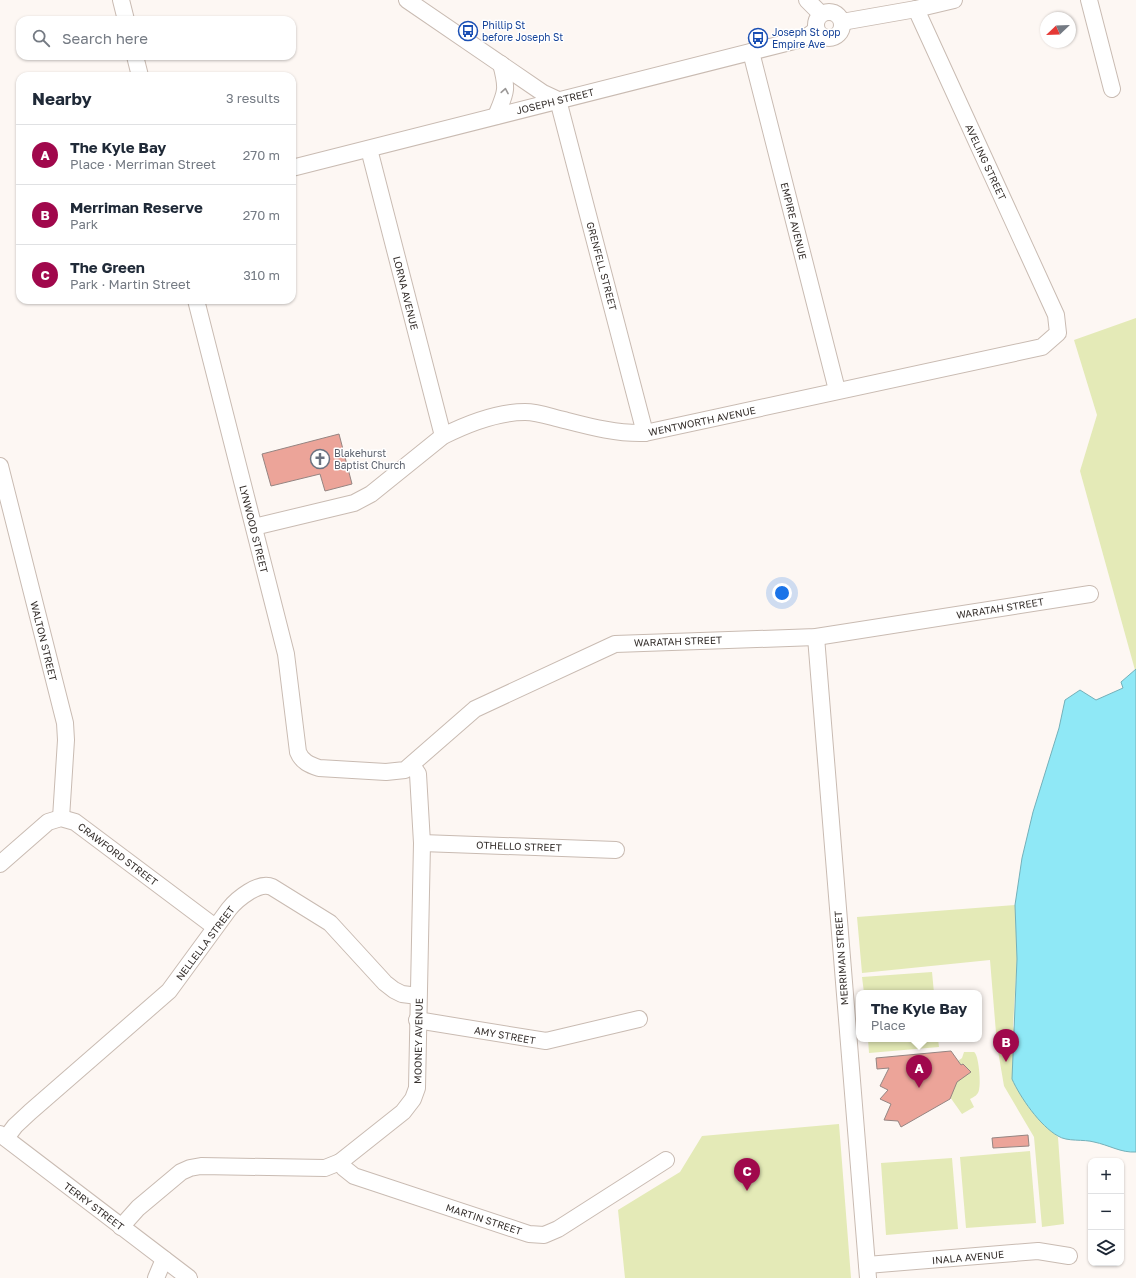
<!DOCTYPE html>
<html lang="en">
<head>
<meta charset="utf-8">
<style>
  :root { --surface:#fff; --page:#f6f6f7; --text:#1f2937; --muted:#747a83; --line:#e0e1e3; --accent:#a0084c }
  body { margin:0; font-family:"Golos Text",sans-serif; background:var(--page); color:var(--text) }
  .controls { position:absolute; right:12px; bottom:12px; display:grid; overflow:hidden; border-radius:8px; box-shadow:0 1px 3px #0004 }
  .controls button { width:36px; height:36px; display:grid; place-items:center; padding:0; border:0; border-bottom:1px solid var(--line); background:var(--surface); color:var(--text); font:20px sans-serif }
  .compass { position:absolute; left:1040px; top:12px; width:36px; height:36px; border-radius:50%; background:var(--surface); box-shadow:0 1px 3px #0004; rotate:247deg }
  .you { position:absolute; left:782px; top:593px; width:14px; height:14px; margin:-10px; border:3px solid #fff; border-radius:50%; background:#1a73e8; box-shadow:0 0 0 6px #1a73e833 }
  .badge { display:grid; place-items:center; width:26px; height:26px; border-radius:50%; background:var(--accent); color:#fff; font-size:13px; font-weight:700 }
  .pin { position:absolute; translate:-50% -33px; filter:drop-shadow(0 1px 2px #0008) }
  .pin::after { content:''; position:absolute; top:21px; width:14px; height:12px; background:inherit; clip-path:polygon(0 0,100% 0,50% 100%) }
  .popup { position:absolute; left:856px; top:990px; width:126px; height:52px; box-sizing:border-box; display:grid; place-content:center; border-radius:8px; background:var(--surface); filter:drop-shadow(0 1px 3px #0005); font-size:13px; white-space:nowrap; color:var(--muted) }
  .popup b { font-size:15px; color:var(--text) }
  .popup::after { content:''; position:absolute; left:50%; top:100%; margin-left:-8px; border:8px solid transparent; border-top-color:var(--surface) }
  .list { margin:0; padding:0; list-style:none }
  h2 { display:flex; justify-content:space-between; align-items:center; height:52px; margin:0; padding:0 16px; font-size:17px }
  h2 small { font-size:13px; font-weight:400; color:var(--muted) }
  .list li { display:grid; grid-template-columns:26px 1fr auto; gap:12px; align-items:center; box-sizing:border-box; height:60px; padding:0 16px; border-top:1px solid var(--line) }
  .list b { display:block; font-size:15px; white-space:nowrap }
  .list p { margin:0; font-size:13px; white-space:nowrap; color:var(--muted) }
  .list em { font-size:13px; font-style:normal; color:var(--muted) }
  .icon { flex:none; width:22px; height:22px; fill:none; stroke:currentColor; stroke-width:2; stroke-linecap:round; stroke-linejoin:round }
  .map { position:relative; flex:none; width:1136px; height:1278px; overflow:hidden }
  .search { position:absolute; background:var(--surface); box-shadow:0 1px 3px #0004; left:16px; top:16px; width:280px; height:44px; display:flex; align-items:center; gap:10px; box-sizing:border-box; padding:0 14px; border-radius:12px; color:var(--muted); font-size:15px }
  .panel { position:absolute; background:var(--surface); box-shadow:0 1px 3px #0004; left:16px; top:72px; width:280px; height:232px; border-radius:12px }
  .map>svg:first-child { display:block }
  .green { fill:#e4eab7 }
  .water { fill:#8fe8f6; stroke:#74b0b9 }
  .building { fill:#eca499; stroke:#958582 }
  .lines { fill:none; stroke-linecap:round; stroke-linejoin:round }
  .minor-casing { stroke:#c9bbb2; stroke-width:18 }
  .minor { stroke:#fff; stroke-width:16 }
  .oneway { stroke:#9a9796 }
  .labels { text-anchor:middle; dominant-baseline:central; stroke-width:3; stroke-linejoin:round; paint-order:stroke }
  .transit-label { font-size:10px; fill:#164399; stroke:#fff; text-anchor:start }
  .street-label { font-size:10px; fill:#352f2c; stroke:#fff }
  .worship-label { font-size:10px; fill:#5b616d; stroke:#fff; text-anchor:start }
</style>
</head>
<body>
<div class="map">
<svg width="1136" height="1278" viewBox="0 0 1136 1278">
  <rect width="100%" height="100%" fill="#fdf7f3"/>
  <g class="green">
    <path d="M1136,318V669L1135,670L1080,471L1097,415L1074,340Z"/>
    <path d="M1015,905L1017,959L1013,1026L1039,1119L1058,1137L1064,1224L1042,1227L1034,1137L1004,1086L997,1045L990,960L862,973L857,917Z"/>
    <path d="M932,972L934,993H864L862,977Z"/>
    <path d="M868,1039H938L939,1047L869,1053Z"/>
    <path d="M964,1052H974C979,1055 981,1084 979,1090C978,1095 974,1097 970,1099L974,1107L962,1114L950,1097L958,1061L962,1058Z"/>
    <path d="M839,1124L851,1278H625L618,1210L680,1172L702,1136Z"/>
    <path d="M1030,1151L1036,1223L966,1228L960,1157Z"/>
    <path d="M952,1158L958,1229L886,1235L881,1163Z"/>
  </g>
  <path class="water" d="M1136,669V1152C1121,1153 1109,1145 1094,1142C1084,1139 1067,1142 1058,1136C1040,1126 1020,1097 1012,1079L1017,959L1015,905L1022,858L1033,812L1059,728L1065,700L1080,690L1096,700L1123,688L1121,682Z"/>
  <g class="building">
    <path d="M339,434L352,484L325,491L320,474L271,486L262,454Z"/>
    <path d="M951,1051L961,1065L963,1064L971,1072L957,1082L950,1099L901,1127L898,1121L884,1120L891,1104L880,1099L888,1090L880,1086L889,1068L877,1069L876,1058Z"/>
    <path d="M1028,1135L1029,1146L993,1148L992,1138Z"/>
  </g>
  <g class="lines">
    <g class="minor-casing">
      <g id="minor">
        <path d="M121,0L126,20"/>
        <path d="M407,0L543,93L558,100"/>
        <path d="M807,0L821,14"/>
        <path d="M1089,0L1112,89"/>
        <circle cx="829" cy="25" r="13"/>
        <path d="M842,22L916,9L954,0"/>
        <path d="M751,52L837,390"/>
        <path d="M135,56L140,76"/>
        <path d="M558,100L645,433"/>
        <path d="M496,116C506,92 508,90 501,64"/>
        <path d="M369,149L443,436"/>
        <path d="M292,168L798,40L808,36L816,30"/>
        <path d="M196,300L286,654L298,752C302,762 310,765 319,768L386,772L405,770L475,709L615,644L816,637L1090,594"/>
        <path d="M0,466L65,723L66,740L61,818"/>
        <path d="M254,527L354,503L371,494L443,436C467,424 497,412 525,412C538,412 551,417 564,420C591,427 617,434 645,433L1042,347L1058,333L1056,315L916,9"/>
        <path d="M816,637L868,1278"/>
        <path d="M422,843L616,850"/>
        <path d="M0,864L48,822L61,818L75,822L215,927"/>
        <path d="M417,1020L546,1041L639,1019"/>
        <path d="M0,1134L189,1278"/>
        <path d="M6,1138L15,1126L30,1112L169,991L229,909C237,899 259,881 272,887L330,923L385,983L394,990L402,994L418,996"/>
        <path d="M340,1162L344,1168L354,1176L529,1234L544,1235L558,1229L666,1160"/>
        <path d="M121,1227L138,1208L181,1172L190,1168L201,1166L325,1168L340,1162L403,1112L413,1099L417,1088L422,843L418,774L412,765"/>
        <path d="M867,1265L1038,1251L1069,1256"/>
        <path d="M156,1278L164,1259"/>
      </g>
    </g>
    <use href="#minor" class="minor"/>
  </g>
  <defs><path id="oneway-chevron" d="M-2-3.5L2.5 0L-2 3.5" fill="none" stroke-width="1.6" stroke-linecap="round" stroke-linejoin="round"/></defs>
  <use class="oneway" href="#oneway-chevron" transform="translate(505 91) rotate(-80)"/>
  <defs>
    <g id="bus-ring" transform="scale(1)"><circle r="9.5" fill="#fff" stroke="#1a4fb4" stroke-width="1.5"/><path d="M-5-6H5V4H4V6H2V4H-2V6H-4V4H-5ZM-3.5-4V0h7V-4ZM-3.5 1.2v1.5H-2V1.2ZM2 1.2v1.5H3.5V1.2Z" fill="#1a4fb4"/></g>
    <g id="church-ring" transform="scale(1)"><circle r="9.5" fill="#fff" stroke="#6b7280" stroke-width="1.5"/><path d="M-1.2-6h2.4v3.5h3.3v2.4h-3.3V6h-2.4V-.1h-3.3v-2.4h3.3Z" fill="#6b7280"/></g>
  </defs>
  <g fill-rule="evenodd">
    <use href="#bus-ring" x="468" y="31"/>
    <use href="#bus-ring" x="758" y="38"/>
    <use href="#church-ring" x="320" y="459"/>
  </g>
  <g class="labels">
    <g class="transit-label">
      <text x="482" y="25">Phillip St<tspan x="482" dy="12">before Joseph St</tspan></text>
      <text x="772" y="32">Joseph St opp<tspan x="772" dy="12">Empire Ave</tspan></text>
    </g>
    <g class="street-label">
      <text transform="translate(555 101) rotate(-14)">JOSEPH STREET</text>
      <text transform="translate(986 162) rotate(65)">AVELING STREET</text>
      <text transform="translate(794 221) rotate(76)">EMPIRE AVENUE</text>
      <text transform="translate(602 266) rotate(75)">GRENFELL STREET</text>
      <text transform="translate(406 293) rotate(76)">LORNA AVENUE</text>
      <text transform="translate(702 421) rotate(-12)">WENTWORTH AVENUE</text>
      <text transform="translate(254 529) rotate(76)">LYNWOOD STREET</text>
      <text transform="translate(1000 608) rotate(-9)">WARATAH STREET</text>
      <text transform="translate(44 641) rotate(76)">WALTON STREET</text>
      <text transform="translate(678 641) rotate(-2)">WARATAH STREET</text>
      <text transform="translate(519 846) rotate(2)">OTHELLO STREET</text>
      <text transform="translate(118 854) rotate(37)">CRAWFORD STREET</text>
      <text transform="translate(205 943) rotate(-53)">NELLELLA STREET</text>
      <text transform="translate(841 958) rotate(-94)">MERRIMAN STREET</text>
      <text transform="translate(505 1035) rotate(10)">AMY STREET</text>
      <text transform="translate(418 1041) rotate(-89)">MOONEY AVENUE</text>
      <text transform="translate(94 1206) rotate(37)">TERRY STREET</text>
      <text transform="translate(484 1219) rotate(18)">MARTIN STREET</text>
      <text transform="translate(968 1257) rotate(-5)">INALA AVENUE</text>
    </g>
    <g class="worship-label">
      <text x="334" y="453">Blakehurst<tspan x="334" dy="12">Baptist Church</tspan></text>
    </g>
  </g>
</svg>
<div class="controls">
<button>+</button>
<button>−</button>
<button><svg class="icon" aria-label="layers" viewBox="0 0 24 24"><path d="M12 4l9 5-9 5-9-5zM3 14l9 5 9-5"/></svg></button>
</div>
<svg class="compass" viewBox="-18 -18 36 36"><path d="M0-13l5 13h-10z" fill="#e53935"/><path d="M0 13l5-13h-10z" fill="#747a83"/></svg>
<div class="you"></div>
<div class="pin badge" style="left:919px;top:1088px">A</div>
<div class="popup"><b>The Kyle Bay</b>Place</div>
<div class="pin badge" style="left:1006px;top:1062px">B</div>
<div class="pin badge" style="left:747px;top:1191px">C</div>
<div class="search"><svg class="icon" aria-label="search" viewBox="0 0 24 24"><circle cx="10" cy="10" r="6"/><path d="M15 15l6 6"/></svg>Search here</div>
<section class="panel">
<h2>Nearby<small>3 results</small></h2>
<ul class="list">
<li><span class="badge">A</span><div><b>The Kyle Bay</b><p>Place · Merriman Street</p></div><em>270 m</em></li>
<li><span class="badge">B</span><div><b>Merriman Reserve</b><p>Park</p></div><em>270 m</em></li>
<li><span class="badge">C</span><div><b>The Green</b><p>Park · Martin Street</p></div><em>310 m</em></li>
</ul>
</section>
</div>
</body>
</html>
